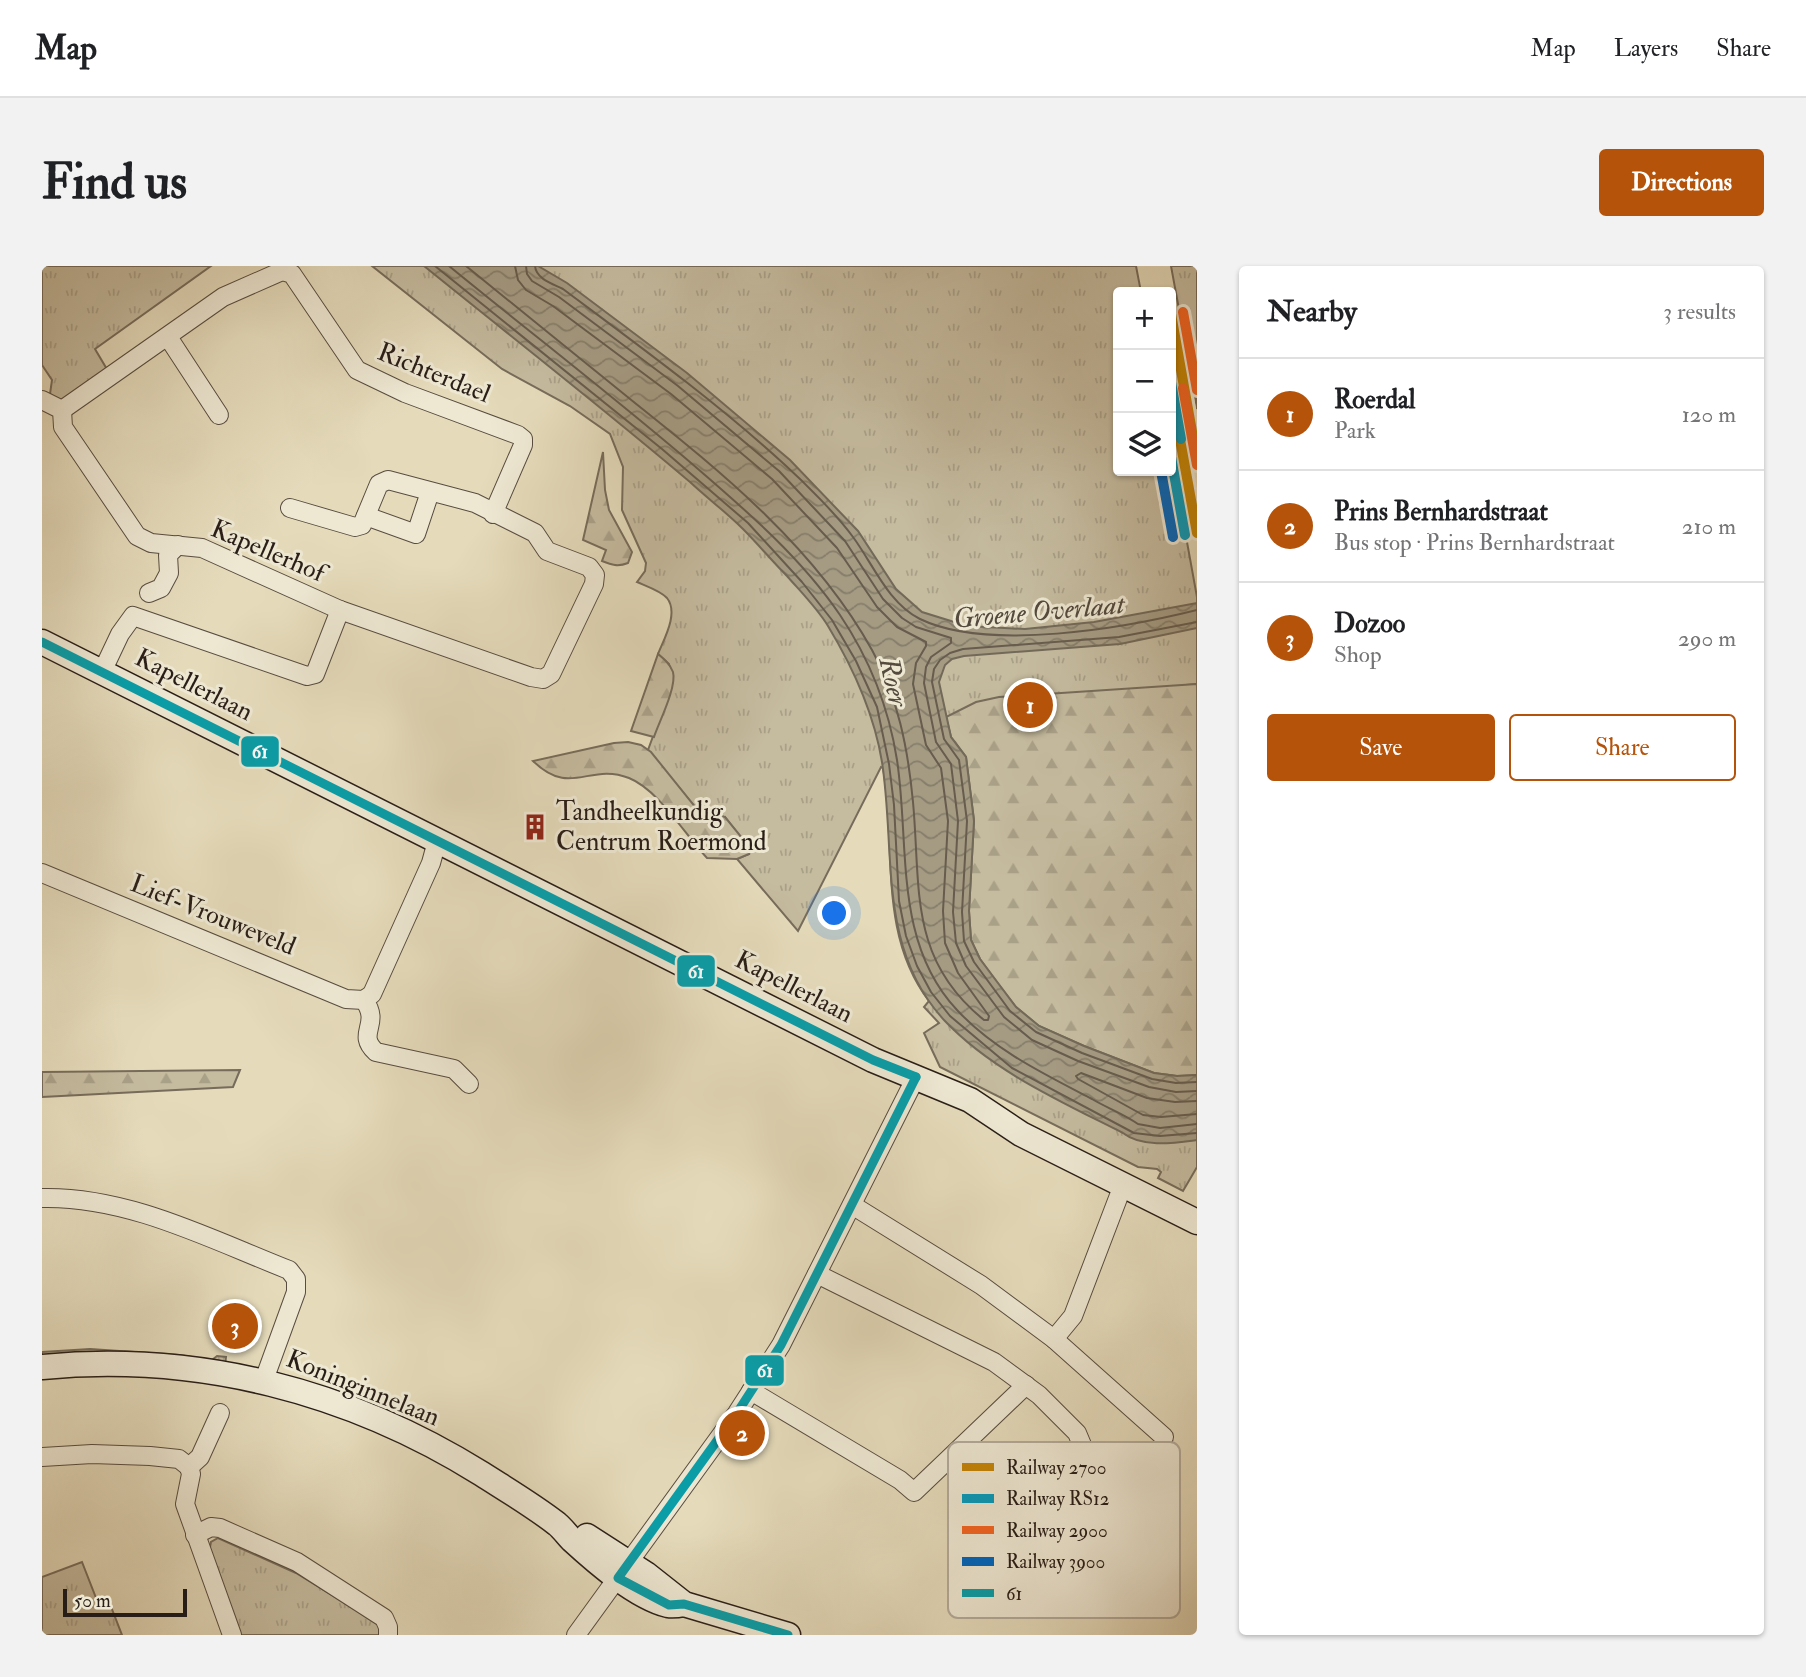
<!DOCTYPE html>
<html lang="en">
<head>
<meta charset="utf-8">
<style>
  :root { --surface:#fff; --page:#f2f2f2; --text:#202124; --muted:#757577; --line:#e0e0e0; --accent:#b45309 }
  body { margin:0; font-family:"IM FELL Double Pica",serif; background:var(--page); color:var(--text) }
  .controls { position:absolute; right:21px; top:21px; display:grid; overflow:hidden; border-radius:7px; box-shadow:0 2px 5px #0004 }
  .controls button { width:63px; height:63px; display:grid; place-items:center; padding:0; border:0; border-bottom:2px solid var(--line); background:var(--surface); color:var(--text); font:35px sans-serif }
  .scale { position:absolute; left:21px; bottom:18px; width:124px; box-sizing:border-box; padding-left:7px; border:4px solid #291e17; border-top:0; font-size:19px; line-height:24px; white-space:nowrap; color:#291e17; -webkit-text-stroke:5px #eee8d3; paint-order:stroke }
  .you { position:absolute; left:793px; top:648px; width:24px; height:24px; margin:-18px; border:5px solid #fff; border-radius:50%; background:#1a73e8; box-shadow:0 0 0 10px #1a73e833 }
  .badge { display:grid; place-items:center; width:46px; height:46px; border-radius:50%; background:var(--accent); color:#fff; font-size:23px; font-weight:700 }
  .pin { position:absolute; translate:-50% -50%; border:4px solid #fff; box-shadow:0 2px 7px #0006 }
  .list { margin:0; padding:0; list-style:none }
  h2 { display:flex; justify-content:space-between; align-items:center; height:91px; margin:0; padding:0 28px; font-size:30px }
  h2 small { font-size:23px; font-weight:400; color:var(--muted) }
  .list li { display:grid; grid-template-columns:46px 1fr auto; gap:21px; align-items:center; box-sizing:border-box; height:112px; padding:0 28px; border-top:2px solid var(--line) }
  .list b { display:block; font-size:26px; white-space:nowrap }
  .list p { margin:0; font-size:23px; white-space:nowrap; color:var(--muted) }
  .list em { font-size:23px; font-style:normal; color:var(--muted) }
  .actions { display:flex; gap:14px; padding:21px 28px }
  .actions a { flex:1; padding:16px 0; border:2px solid var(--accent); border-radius:7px; text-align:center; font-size:24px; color:var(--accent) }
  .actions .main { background:var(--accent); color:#fff }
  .icon { flex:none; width:38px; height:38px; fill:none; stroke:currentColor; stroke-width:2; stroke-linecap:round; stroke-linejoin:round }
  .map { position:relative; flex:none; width:1155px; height:1369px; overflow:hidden; border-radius:7px }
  header { display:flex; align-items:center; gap:42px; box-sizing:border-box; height:98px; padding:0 35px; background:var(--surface); border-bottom:2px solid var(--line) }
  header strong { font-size:33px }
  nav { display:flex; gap:38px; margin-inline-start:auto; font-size:24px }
  .intro { display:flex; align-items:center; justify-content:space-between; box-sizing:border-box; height:168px; padding:0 42px }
  h1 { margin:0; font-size:49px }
  .button { padding:18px 32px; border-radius:7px; background:var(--accent); color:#fff; font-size:24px; font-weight:700 }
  main { display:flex; gap:42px; padding:0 42px }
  aside { flex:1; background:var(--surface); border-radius:7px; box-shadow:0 2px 5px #0004 }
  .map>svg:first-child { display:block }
  .grass { fill:url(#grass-tufts); stroke:#776c5b; stroke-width:2 }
  .forest { fill:url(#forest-firs); stroke:#776c5b; stroke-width:2 }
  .water { fill:url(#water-waves); stroke:#736958; stroke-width:2 }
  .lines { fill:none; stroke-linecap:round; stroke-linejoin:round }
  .shore { stroke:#675c4d; stroke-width:2 }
  .street-casing { stroke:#584d40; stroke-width:20 }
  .secondary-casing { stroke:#291e17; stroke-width:27 }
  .street { stroke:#eee8d3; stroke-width:18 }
  .secondary { stroke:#eee8d3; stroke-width:24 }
  .bus-1-casing { stroke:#eee8d3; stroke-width:14 }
  .bus-1 { stroke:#089ea9; stroke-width:9 }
  .rail-1-casing { stroke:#eee8d3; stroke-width:16 }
  .rail-2-casing { stroke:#eee8d3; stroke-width:16 }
  .rail-3-casing { stroke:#eee8d3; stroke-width:16 }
  .rail-4-casing { stroke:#eee8d3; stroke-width:16 }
  .rail-1 { stroke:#c48406; stroke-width:10 }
  .rail-2 { stroke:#049bbc; stroke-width:10 }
  .rail-3 { stroke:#f26522; stroke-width:10 }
  .rail-4 { stroke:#0065bd; stroke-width:10 }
  .labels { text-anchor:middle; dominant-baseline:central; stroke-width:6; stroke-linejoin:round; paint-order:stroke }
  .street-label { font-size:26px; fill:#291e17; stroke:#eee8d3 }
  .poi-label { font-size:26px; fill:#291e17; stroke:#eee8d3; text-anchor:start }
  .water-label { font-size:28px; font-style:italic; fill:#544a3d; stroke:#eee8d3 }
  .key { fill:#eee8d3; stroke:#b3ab9b; stroke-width:2 }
  .key-label { font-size:19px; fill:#291e17 }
  .line-badge { stroke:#eee8d3; stroke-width:2.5 }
  .badge-label { font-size:19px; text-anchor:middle; font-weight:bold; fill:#fff }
</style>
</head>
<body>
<header>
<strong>Map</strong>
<nav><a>Map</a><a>Layers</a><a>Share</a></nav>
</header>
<div class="intro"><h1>Find us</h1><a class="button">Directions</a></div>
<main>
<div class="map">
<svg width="1155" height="1369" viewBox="0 0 1155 1369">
  <defs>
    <pattern id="grass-tufts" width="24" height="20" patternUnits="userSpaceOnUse" patternTransform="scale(1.75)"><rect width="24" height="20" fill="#c5bb9f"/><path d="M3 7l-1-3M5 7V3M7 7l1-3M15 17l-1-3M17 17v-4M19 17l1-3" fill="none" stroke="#a9a088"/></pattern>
    <pattern id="forest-firs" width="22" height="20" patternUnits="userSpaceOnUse" patternTransform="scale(1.75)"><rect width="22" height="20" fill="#c5bb9f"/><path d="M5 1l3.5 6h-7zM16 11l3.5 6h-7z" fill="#a9a088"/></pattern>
    <pattern id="water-waves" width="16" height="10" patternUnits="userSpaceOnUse" patternTransform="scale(1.75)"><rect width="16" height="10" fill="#a59b83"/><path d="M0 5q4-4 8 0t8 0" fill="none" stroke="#867e6a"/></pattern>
  </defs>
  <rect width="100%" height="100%" fill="#e5dbbb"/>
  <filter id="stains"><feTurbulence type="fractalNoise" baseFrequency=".00286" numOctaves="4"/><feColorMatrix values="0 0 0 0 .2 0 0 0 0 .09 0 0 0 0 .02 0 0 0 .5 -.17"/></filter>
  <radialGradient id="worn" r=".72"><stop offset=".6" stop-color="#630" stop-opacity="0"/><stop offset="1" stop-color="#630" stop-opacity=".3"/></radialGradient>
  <g class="grass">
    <path d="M0,0H169L53,83L66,105L19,136L8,128L10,114L0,99Z"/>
    <path d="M330,0H1094L1099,26H1076V205H1129V188L1155,331V418L1145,419L1155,481V901L1141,925L1116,912L1119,906L1115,903L1096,901L898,801L882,767L897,757L882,741L887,735C835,667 855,579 841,502L839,501L756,665L695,593L707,588L700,573L683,551L666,557L606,484L631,416L627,398L616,388C622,373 637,347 625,332C619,325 604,320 595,316L603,305L604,297L580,244L581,201L568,168L528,140L460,103Z"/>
    <path d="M1129,0H1155V143L1148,99L1149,90L1143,76Z"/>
    <path d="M48,1083L137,1089L170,1094L175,1090L184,1091L183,1100L0,1093V1086Z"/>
    <path d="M176,1272L254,1307L337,1358L338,1369H198L167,1286L169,1276Z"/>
    <path d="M40,1296L56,1337L66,1333L80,1369H0V1311Z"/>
  </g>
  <g class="forest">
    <path d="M561,186L563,224L567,244L590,286L586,297C576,301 570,299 560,295L564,284L541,274Z"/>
    <path d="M616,388C622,393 628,398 631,406C635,421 617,456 612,471L589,465Z"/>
    <path d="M1155,418V809L1135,810L1112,807L1042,780L997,760L974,741L954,715L938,693L929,674L927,645L932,554L924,491L909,471L904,451L934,436L957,431Z"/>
    <path d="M586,476L599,479L609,486L666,557L678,549L683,551L709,583L707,588L695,593L665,592C643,569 617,524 587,512C547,496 529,532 491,495L572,477Z"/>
    <path d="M198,804L191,821L0,831V806Z"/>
  </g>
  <path class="water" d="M382,0H496L525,17L645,107L748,194L816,265L854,323L880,346L925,360L983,363L1052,356L1155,337V362L1078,378L922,390L910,393L903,399L897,416L909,471L924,491L932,555L927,645L929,674L938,693L974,741L997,760L1042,780L1112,807L1135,810L1155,809V874C1132,877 1100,882 1081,867C1020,836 950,805 902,754C835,681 854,586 840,496C832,447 812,403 786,360C775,342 759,326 745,310C730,295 716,278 701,263C684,246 665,232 648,216C561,142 471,72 382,0Z"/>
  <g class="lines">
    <g class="shore">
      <path d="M393,0L620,183L706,257L760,316L790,354L814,395L835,441L847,498L852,539L857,635L864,670L875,700L889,726L908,750L970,802L1092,867L1118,870L1155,867"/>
      <path d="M407,0C490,68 575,133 656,203C707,247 760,293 798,349C827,392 847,443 855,494C868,579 851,676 915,744C952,784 1002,808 1050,833C1065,842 1082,848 1096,858L1118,862L1155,858"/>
      <path d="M424,0C480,46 537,91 593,137C682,208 774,283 830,384C856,431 866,483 871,536C879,622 866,693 942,754H946L947,750L916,707L903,677L901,645L906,555L899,502L884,479L871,418L874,397L884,380V376L855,361L835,341L795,282L730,213L629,128L511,40L484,24L476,14L473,0"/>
      <path d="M484,0L485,8L490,15L517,31L636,120L737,205L803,275L841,333L860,352L874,361L909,372V377L889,391L884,401L882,417L894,476L909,498L916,555L911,646L914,677L924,700L962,751L990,774L1036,795L1107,821L1134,826L1155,825"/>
      <path d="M493,0C494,13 511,18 521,23C596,79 673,135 742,198C763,217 795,249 811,271C831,298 846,337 878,353C946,386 1083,362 1155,344"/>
      <path d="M1155,356L1077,371L921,383L908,387L898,394L892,403L890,416L902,473L917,494L925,555L920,646L922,675L932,696L968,745L994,766L1040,787L1110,813L1134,817L1155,816"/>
      <path d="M1155,835L1133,836L1105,832L1039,807L1034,810L1036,813L1101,849L1119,851L1155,848"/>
    </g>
    <g class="street-casing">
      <g id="street">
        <path d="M126,71L177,149"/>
        <path d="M0,134L20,144L21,161L95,270L109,277L160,282L298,344L489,411L501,413L509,408L552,318L553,309L547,301L505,285L493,267L433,237L346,214L337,218L320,259L313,261L248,242"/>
        <path d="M20,144L181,31L240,5L250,8L315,104L363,127L476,169L481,173V179L451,248"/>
        <path d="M324,250L374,268L388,226"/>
        <path d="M107,327L119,322L127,307L126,289L136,279"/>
        <path d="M60,406L78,368L91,350L265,410L273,408L298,344"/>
        <path d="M0,607L304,733L322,734L330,728L389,597L395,575"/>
        <path d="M322,734C340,759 313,767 334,786L412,803L427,818"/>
        <path d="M0,932C86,930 168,973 247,1004L254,1013V1026L222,1114"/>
        <path d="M810,939L939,1019L1012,1073L1122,1171"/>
        <path d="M775,1008L952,1096L997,1129L1035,1167L1048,1198"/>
        <path d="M1012,1073L1031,1050L1081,919"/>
        <path d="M709,1125L858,1214L872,1226L984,1119"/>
        <path d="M0,1191L50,1188L108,1190L137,1193L147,1201"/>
        <path d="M147,1201L149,1208L143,1238L190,1369"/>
        <path d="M147,1201L158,1191L178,1147"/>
        <path d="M153,1269L169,1261L178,1262L255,1296L342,1352L346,1361V1369"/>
        <path d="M534,1369L695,1147L739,1079L874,811"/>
      </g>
    </g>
    <g class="secondary-casing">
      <g id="secondary">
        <path d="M0,376L831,794L928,834L979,868L1155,956"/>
        <path d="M0,1101C156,1086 307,1125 440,1208C465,1224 492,1240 515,1258C521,1263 525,1269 530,1274C554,1296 594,1331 626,1339C631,1340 637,1339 642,1338"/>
        <path d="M545,1270L604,1308L642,1338L746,1369"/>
      </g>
    </g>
    <use href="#street" class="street"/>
    <use href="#secondary" class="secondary"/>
    <g class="bus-1-casing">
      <g id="bus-1">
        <path d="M0,376L831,794L874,811"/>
        <path d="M746,1369L642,1338L627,1339L576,1312L695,1147L739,1079L874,811"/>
      </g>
    </g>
    <use href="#bus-1" class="bus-1"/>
    <g class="rail-1-casing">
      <g id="rail-1">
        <path d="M1129,48L1151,171"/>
        <path d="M1129,124L1155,267"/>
      </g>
    </g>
    <g class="rail-2-casing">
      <g id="rail-2">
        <path d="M1129,116L1139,173"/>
        <path d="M1129,191L1143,269"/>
      </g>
    </g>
    <g class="rail-3-casing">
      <g id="rail-3">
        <path d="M1141,46L1155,124"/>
        <path d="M1141,122L1155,199"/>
      </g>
    </g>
    <g class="rail-4-casing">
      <path id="rail-4" d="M1119,205L1131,271"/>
    </g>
    <use href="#rail-1" class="rail-1"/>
    <use href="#rail-2" class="rail-2"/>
    <use href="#rail-3" class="rail-3"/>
    <use href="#rail-4" class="rail-4"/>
  </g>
  <defs>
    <g id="building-bare" transform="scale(2.1)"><path d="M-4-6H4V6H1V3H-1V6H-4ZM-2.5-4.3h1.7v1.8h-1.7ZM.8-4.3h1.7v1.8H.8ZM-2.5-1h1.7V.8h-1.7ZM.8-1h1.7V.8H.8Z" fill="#8f2418" stroke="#eee8d3" stroke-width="2.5" paint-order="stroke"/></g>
  </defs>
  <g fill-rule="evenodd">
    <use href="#building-bare" x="493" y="561"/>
  </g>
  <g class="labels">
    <g class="street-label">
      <text transform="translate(392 107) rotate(22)">Richterdael</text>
      <text transform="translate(226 285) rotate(23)">Kapellerhof</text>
      <text transform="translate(152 419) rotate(27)">Kapellerlaan</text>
      <text transform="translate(171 649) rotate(22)">Lief-Vrouweveld</text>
      <text transform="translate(752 721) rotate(27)">Kapellerlaan</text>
      <text transform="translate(321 1122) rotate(22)">Koninginnelaan</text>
    </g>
    <g class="poi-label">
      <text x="514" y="546">Tandheelkundig<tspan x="514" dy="30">Centrum Roermond</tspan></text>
    </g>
    <g class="water-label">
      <text transform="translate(997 346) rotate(-5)">Groene Overlaat</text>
      <text transform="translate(851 416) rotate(77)">Roer</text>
    </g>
  </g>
  <rect x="906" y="1176" width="232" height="176" rx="10" class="key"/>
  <rect x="920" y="1197" width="32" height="8" fill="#c48406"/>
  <rect x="920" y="1228" width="32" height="9" fill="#049bbc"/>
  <rect x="920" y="1260" width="32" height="8" fill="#f26522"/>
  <rect x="920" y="1291" width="32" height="9" fill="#0065bd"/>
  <rect x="920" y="1323" width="32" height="8" fill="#089ea9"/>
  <g class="key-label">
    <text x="964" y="1208">Railway 2700</text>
    <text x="964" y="1239">Railway RS12</text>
    <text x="964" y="1271">Railway 2900</text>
    <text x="964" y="1302">Railway 3900</text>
    <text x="964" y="1334">61</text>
  </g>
  <g class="line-badge">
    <rect x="198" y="469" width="40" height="33" rx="7" fill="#089ea9"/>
    <rect x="634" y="688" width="40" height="34" rx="7" fill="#089ea9"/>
    <rect x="702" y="1088" width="41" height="33" rx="7" fill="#089ea9"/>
  </g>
  <g class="badge-label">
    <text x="218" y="492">61</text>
    <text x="654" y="712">61</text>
    <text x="723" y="1111">61</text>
  </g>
  <rect width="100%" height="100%" filter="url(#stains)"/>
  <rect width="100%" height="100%" fill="url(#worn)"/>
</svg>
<div class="controls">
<button>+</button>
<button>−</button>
<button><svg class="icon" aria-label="layers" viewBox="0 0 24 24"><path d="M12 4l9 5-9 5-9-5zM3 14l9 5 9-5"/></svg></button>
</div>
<div class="scale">50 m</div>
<div class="you"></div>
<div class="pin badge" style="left:988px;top:439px">1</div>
<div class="pin badge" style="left:700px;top:1167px">2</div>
<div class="pin badge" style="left:193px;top:1060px">3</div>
</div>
<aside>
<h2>Nearby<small>3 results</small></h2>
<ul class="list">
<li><span class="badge">1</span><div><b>Roerdal</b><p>Park</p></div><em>120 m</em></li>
<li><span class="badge">2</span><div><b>Prins Bernhardstraat</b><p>Bus stop · Prins Bernhardstraat</p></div><em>210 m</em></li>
<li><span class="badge">3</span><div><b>Dozoo</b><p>Shop</p></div><em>290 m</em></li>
</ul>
<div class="actions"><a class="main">Save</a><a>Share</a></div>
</aside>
</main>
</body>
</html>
